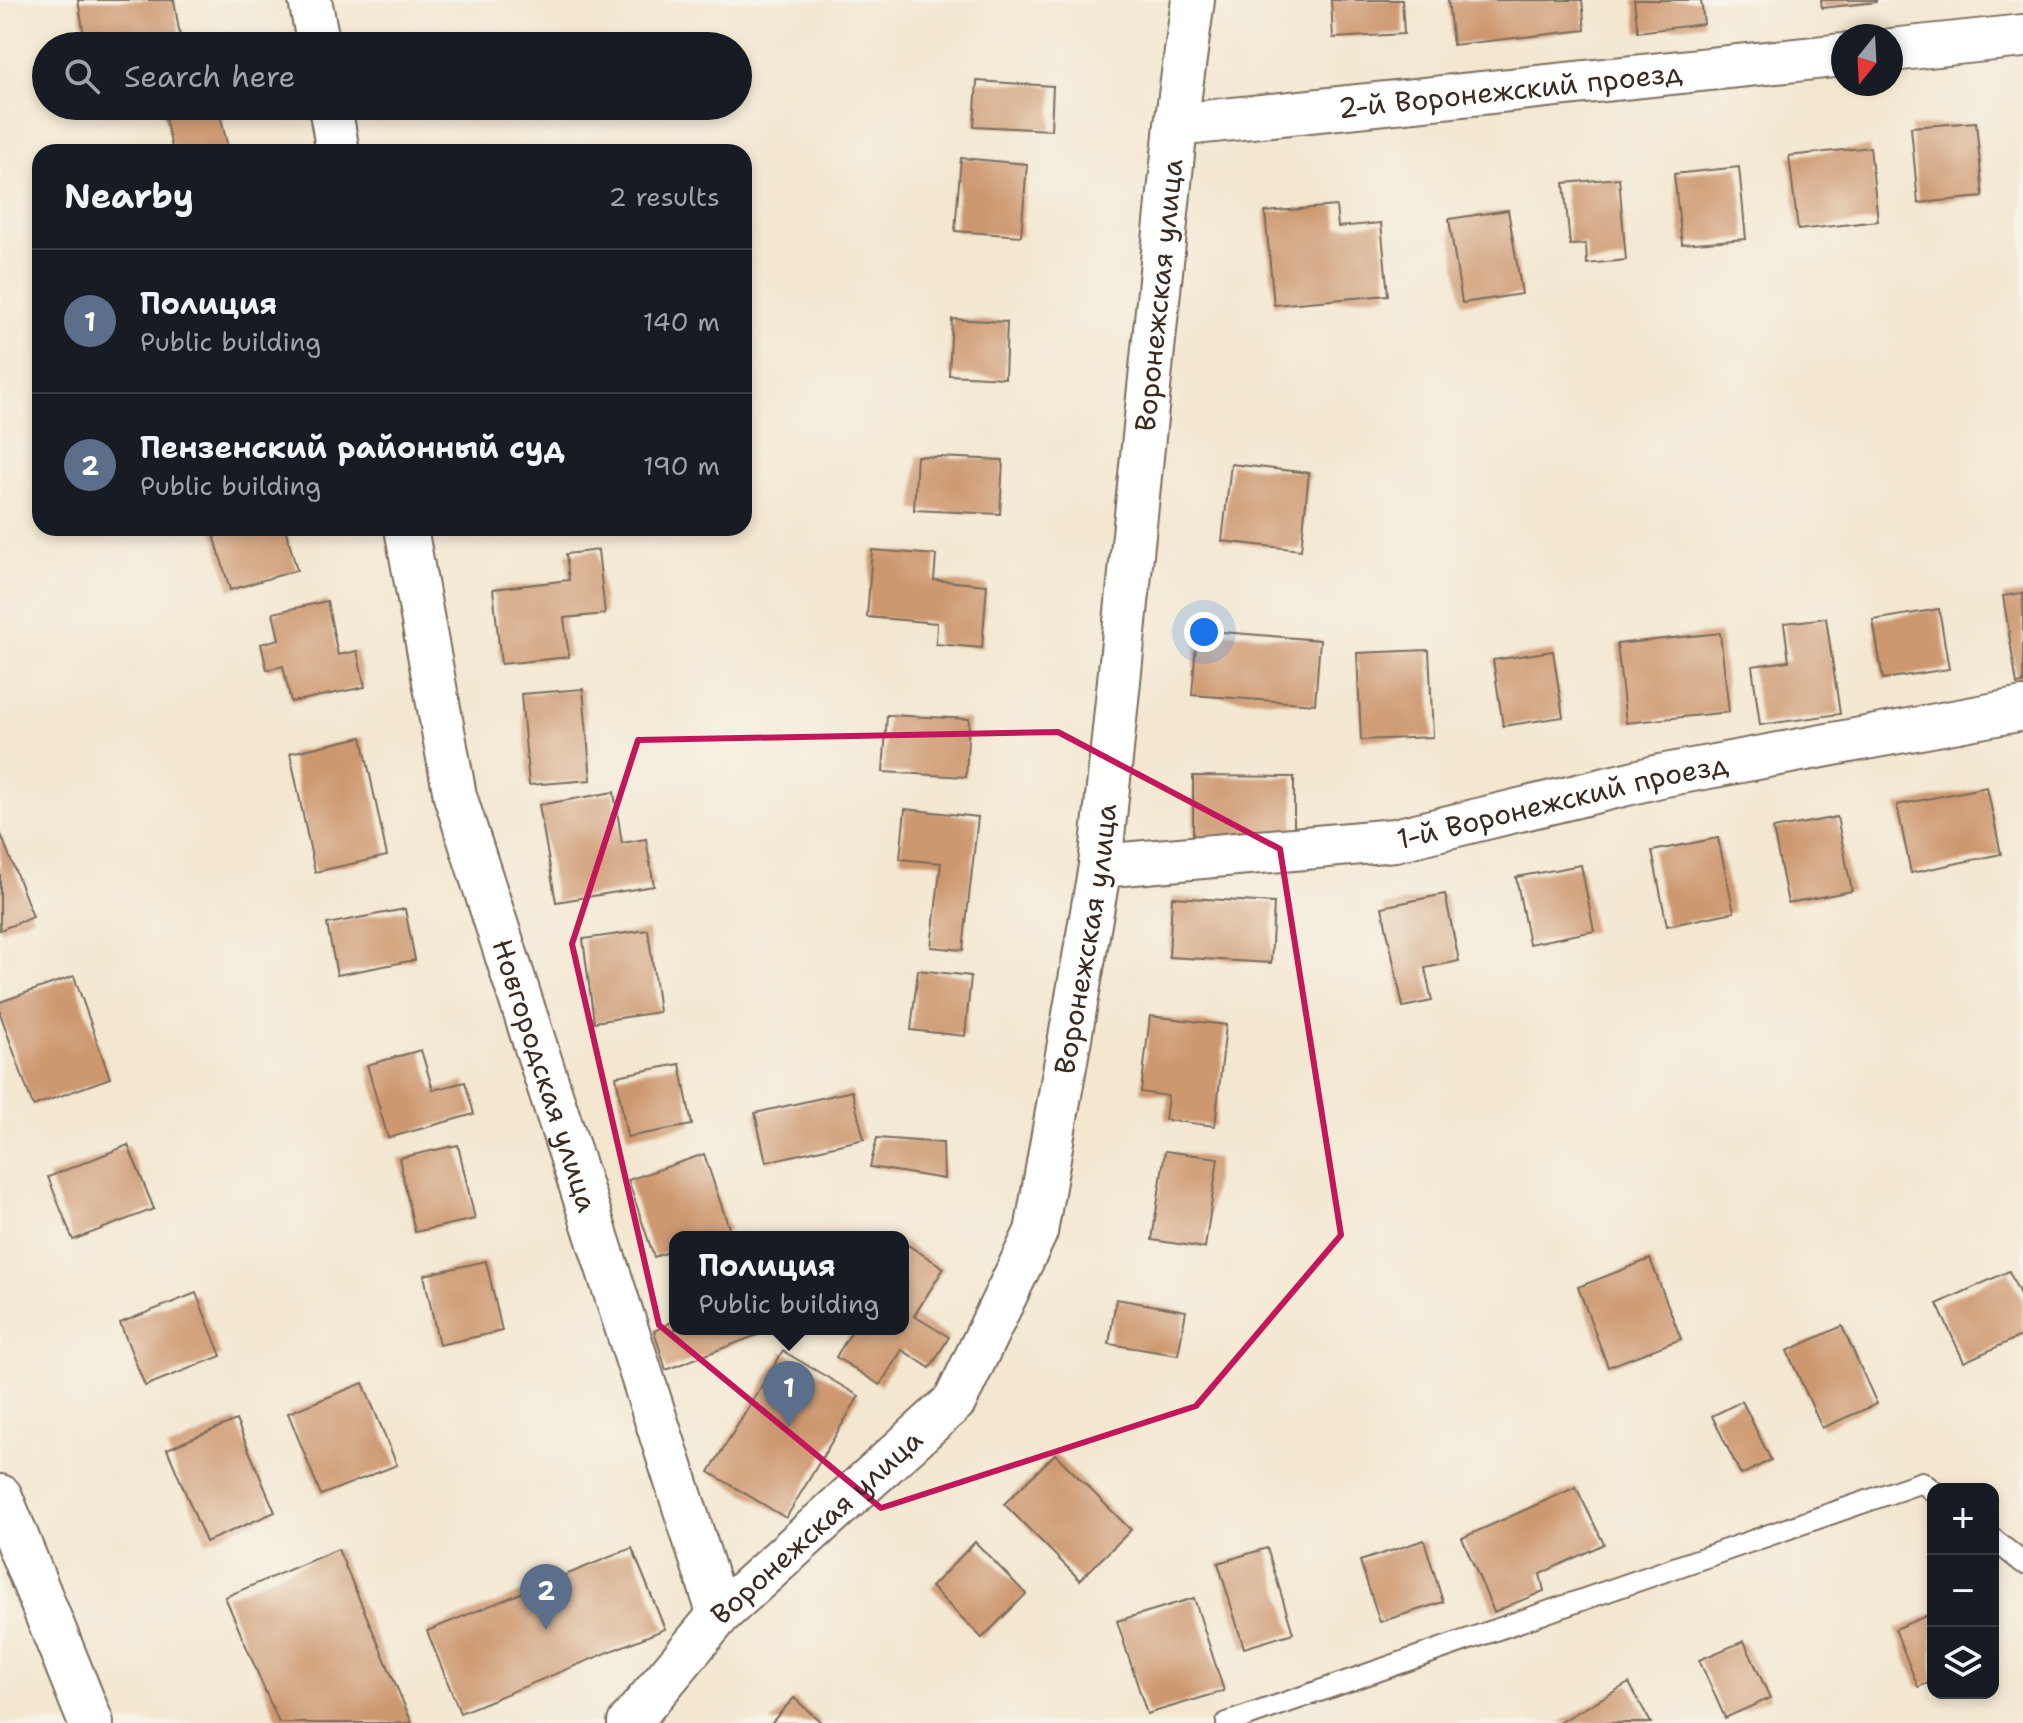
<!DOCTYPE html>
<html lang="en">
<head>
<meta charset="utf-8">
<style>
  :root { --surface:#171b24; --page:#20242c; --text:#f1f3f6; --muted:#9ea1a6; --line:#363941; --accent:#8c9099 }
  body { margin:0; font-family:"Shantell Sans",sans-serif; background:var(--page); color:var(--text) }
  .controls { position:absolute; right:24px; bottom:24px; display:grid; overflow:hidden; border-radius:16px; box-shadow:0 4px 12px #0003 }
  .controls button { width:72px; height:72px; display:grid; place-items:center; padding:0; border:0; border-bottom:2px solid var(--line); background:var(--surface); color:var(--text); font:40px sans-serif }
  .compass { position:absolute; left:1831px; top:24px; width:72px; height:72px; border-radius:50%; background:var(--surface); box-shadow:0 4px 12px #0003; rotate:198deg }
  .you { position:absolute; left:1204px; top:632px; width:28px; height:28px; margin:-20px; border:6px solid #fff; border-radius:50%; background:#1a73e8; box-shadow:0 0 0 12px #1a73e833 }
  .badge { display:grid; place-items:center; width:52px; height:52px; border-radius:50%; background:var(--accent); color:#fff; font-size:26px; font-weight:700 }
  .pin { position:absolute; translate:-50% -66px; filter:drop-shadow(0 2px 4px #0008) }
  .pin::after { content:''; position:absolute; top:42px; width:28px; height:24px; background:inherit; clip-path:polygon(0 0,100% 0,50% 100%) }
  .popup { position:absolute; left:669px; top:1231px; width:240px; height:104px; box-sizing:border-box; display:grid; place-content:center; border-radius:16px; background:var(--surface); filter:drop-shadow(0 2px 6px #0005); font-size:26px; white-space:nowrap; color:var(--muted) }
  .popup b { font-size:30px; color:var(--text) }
  .popup::after { content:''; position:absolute; left:50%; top:100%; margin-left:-16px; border:16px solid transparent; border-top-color:var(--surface) }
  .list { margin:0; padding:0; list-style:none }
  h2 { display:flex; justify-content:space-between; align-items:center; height:104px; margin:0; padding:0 32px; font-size:34px }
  h2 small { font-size:26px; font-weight:400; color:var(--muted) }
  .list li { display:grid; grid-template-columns:52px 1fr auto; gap:24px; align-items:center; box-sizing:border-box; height:144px; padding:0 32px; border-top:2px solid var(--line) }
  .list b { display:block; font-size:30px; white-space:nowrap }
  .list p { margin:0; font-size:26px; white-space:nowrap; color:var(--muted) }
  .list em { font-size:26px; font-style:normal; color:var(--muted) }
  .icon { flex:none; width:44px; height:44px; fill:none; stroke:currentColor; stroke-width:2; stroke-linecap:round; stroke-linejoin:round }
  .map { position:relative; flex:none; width:2023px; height:1723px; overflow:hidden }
  .search { position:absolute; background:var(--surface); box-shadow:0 4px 12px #0003; left:32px; top:32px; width:720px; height:88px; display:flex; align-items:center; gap:20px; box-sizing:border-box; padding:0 28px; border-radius:44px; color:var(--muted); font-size:30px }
  .panel { position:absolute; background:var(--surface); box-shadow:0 4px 12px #0003; left:32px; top:144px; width:720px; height:392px; border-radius:24px }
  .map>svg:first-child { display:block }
  .building { fill:#cd986f }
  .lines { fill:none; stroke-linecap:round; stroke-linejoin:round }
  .service-casing { stroke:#7b6c5c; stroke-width:24 }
  .minor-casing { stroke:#7b6c5c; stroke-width:46 }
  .primary-casing { stroke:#7b6c5c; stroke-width:48 }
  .service { stroke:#fff; stroke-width:20 }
  .minor { stroke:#fff; stroke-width:42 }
  .primary { stroke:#fff; stroke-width:44 }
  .marked { fill:none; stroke:#c2185b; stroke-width:6; stroke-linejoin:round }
  .labels { text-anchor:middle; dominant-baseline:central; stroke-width:7; stroke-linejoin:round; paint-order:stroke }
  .street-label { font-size:28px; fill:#3b2a1e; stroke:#f7f3e8 }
</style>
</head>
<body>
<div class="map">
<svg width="2023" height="1723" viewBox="0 0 2023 1723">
  <rect width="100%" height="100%" fill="#f7f3e8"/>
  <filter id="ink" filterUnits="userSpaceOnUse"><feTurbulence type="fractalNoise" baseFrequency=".0125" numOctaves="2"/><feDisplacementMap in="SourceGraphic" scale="16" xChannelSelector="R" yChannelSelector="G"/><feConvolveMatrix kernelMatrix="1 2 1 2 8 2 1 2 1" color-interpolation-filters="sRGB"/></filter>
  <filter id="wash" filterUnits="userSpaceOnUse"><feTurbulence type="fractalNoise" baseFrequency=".006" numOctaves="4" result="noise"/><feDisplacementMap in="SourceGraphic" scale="32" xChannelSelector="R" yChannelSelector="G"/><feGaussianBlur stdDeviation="1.8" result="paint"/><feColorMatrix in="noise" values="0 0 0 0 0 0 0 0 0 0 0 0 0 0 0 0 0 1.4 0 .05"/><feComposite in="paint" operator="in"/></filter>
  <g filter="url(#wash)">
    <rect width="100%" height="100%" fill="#f3e7d0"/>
    <g id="blocks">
      <g class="building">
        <path d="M78,0H174L181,42L158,46H86Z"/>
        <path d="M1331,0H1402L1404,34L1333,38Z"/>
        <path d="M1448,0H1582L1585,30L1453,45Z"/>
        <path d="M1634,0H1701L1704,24L1638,32Z"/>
        <path d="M1821,0H1876V2L1822,8Z"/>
        <path d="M459,32L462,46H395V45Z"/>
        <path d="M977,81L1053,86L1051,130L974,126Z"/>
        <path d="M162,106H218L229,152H173Z"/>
        <path d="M1976,122L1983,197L1918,203L1911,127Z"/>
        <path d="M1870,147L1878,221L1798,230L1789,156Z"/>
        <path d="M961,158L1027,164L1021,236L955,231Z"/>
        <path d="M1739,167L1746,239L1682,244L1674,174Z"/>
        <path d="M1619,178L1626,260L1587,264L1586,244L1570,245L1564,183Z"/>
        <path d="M1336,206L1338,227L1381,223L1388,295L1274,305L1265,212Z"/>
        <path d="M1508,210L1522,294L1462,303L1449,219Z"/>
        <path d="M952,319L1007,322L1005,378L949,375Z"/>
        <path d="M917,456L1003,460L1000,514L914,510Z"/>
        <path d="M1231,464L1309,473L1301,550L1222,541Z"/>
        <path d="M212,528H285L297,570L230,590Z"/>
        <path d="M598,550L605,614L564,618L569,657L501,664L493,589L569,580L566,554Z"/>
        <path d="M872,550L936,555L934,580L987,585L982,648L936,644L937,623L867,617Z"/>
        <path d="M2023,593V684L2017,685L2003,596Z"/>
        <path d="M327,601L338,655L357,651L365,687L291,702L283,666L267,670L261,644L279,639L273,613Z"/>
        <path d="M1939,609L1949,669L1883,679L1873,620Z"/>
        <path d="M1826,618L1840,714L1760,725L1752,666L1789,661L1784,623Z"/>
        <path d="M1197,630L1320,640L1315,704L1192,695Z"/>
        <path d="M1720,633L1729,712L1626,723L1617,644Z"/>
        <path d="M1429,650L1433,737L1361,740L1357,653Z"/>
        <path d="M1553,651L1563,717L1503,726L1493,660Z"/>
        <path d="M583,689L591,780L529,785L521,694Z"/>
        <path d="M887,715L969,719L966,777L883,772Z"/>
        <path d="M362,737L387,856L315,872L290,753Z"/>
        <path d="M1193,776L1294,777V837L1193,836Z"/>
        <path d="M1987,787L2001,854L1911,873L1897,805Z"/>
        <path d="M614,792L622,843L646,839L654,886L556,902L539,805Z"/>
        <path d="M905,809L978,817L963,950L931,947L941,863L900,859Z"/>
        <path d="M1837,817L1852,891L1788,903L1773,829Z"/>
        <path d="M0,832L33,917L0,930Z"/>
        <path d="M1718,838L1734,912L1667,926L1652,851Z"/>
        <path d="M1581,865L1594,931L1529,944L1516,877Z"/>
        <path d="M1445,894L1459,961L1425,968L1432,1001L1403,1007L1382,907Z"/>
        <path d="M1172,897L1274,903L1271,963L1169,957Z"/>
        <path d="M405,909L415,960L337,975L327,924Z"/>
        <path d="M648,930L659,1012L594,1022L583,939Z"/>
        <path d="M918,970L971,976L965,1036L911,1030Z"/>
        <path d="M74,976L110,1078L33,1106L0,1013V1002Z"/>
        <path d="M1150,1016L1226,1025L1215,1126L1165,1120L1168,1096L1141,1092Z"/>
        <path d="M421,1050L433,1090L465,1082L474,1114L388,1138L367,1065Z"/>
        <path d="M680,1064L692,1125L627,1137L616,1076Z"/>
        <path d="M852,1091L864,1139L766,1162L755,1113Z"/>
        <path d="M877,1138L943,1143L944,1179L870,1167Z"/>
        <path d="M128,1145L154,1209L73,1240L48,1177Z"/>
        <path d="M458,1145L475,1219L415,1232L399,1158Z"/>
        <path d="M1165,1151L1218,1158L1205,1248L1152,1240Z"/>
        <path d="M704,1154L730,1231L713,1237H675V1250L654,1257L628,1180Z"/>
        <path d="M903,1242L944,1268L914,1316L949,1337L930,1368L902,1350L880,1385L836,1357L853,1329H903Z"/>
        <path d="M1650,1259L1681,1339L1608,1367L1578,1287Z"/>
        <path d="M486,1261L502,1331L439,1345L424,1275Z"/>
        <path d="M2009,1271L2023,1301V1335L1964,1362L1937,1304Z"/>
        <path d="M196,1293L221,1356L145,1386L120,1323Z"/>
        <path d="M1116,1299L1186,1311L1178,1355L1109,1344Z"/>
        <path d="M675,1320V1329H773L666,1370L654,1331Z"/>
        <path d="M1842,1326L1877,1404L1822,1428L1787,1351Z"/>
        <path d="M783,1351L859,1396L786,1518L709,1472Z"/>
        <path d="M363,1383L397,1465L321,1495L288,1413Z"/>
        <path d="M1742,1401L1771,1460L1741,1475L1712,1416Z"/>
        <path d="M236,1420L275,1512L206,1542L167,1449Z"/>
        <path d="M1055,1454L1131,1530L1080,1580L1004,1504Z"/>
        <path d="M1576,1487L1604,1544L1540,1574L1544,1591L1494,1612L1462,1538Z"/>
        <path d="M1424,1540L1443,1602L1380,1622L1360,1561Z"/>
        <path d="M975,1542L1026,1594L982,1638L931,1587Z"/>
        <path d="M632,1548L665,1629L460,1713L427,1631Z"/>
        <path d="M1267,1548L1293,1633L1244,1648L1218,1563Z"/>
        <path d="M338,1549L412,1723H279L225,1597Z"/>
        <path d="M1194,1598L1224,1691L1147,1714L1117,1621Z"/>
        <path d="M1933,1613V1681L1918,1687L1895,1629Z"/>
        <path d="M1744,1641L1770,1698L1725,1718L1699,1660Z"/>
        <path d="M1629,1683L1651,1723H1559Z"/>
        <path d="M794,1698L822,1723H771Z"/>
      </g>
    </g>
  </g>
  <g filter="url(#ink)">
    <use href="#blocks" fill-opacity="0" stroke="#7b6c5c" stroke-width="2"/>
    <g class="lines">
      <g class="service-casing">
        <g id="service">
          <path d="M1993,1539L2023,1563"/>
          <path d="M1227,1723L1922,1482L1933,1491"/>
        </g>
      </g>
      <g class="minor-casing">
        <g id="minor">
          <path d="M310,0L319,46"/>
          <path d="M1891,50L2023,36"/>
          <path d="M330,106L338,152"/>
          <path id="s1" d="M1176,125L1843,55"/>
          <path id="s2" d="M406,528L455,796L719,1615"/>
          <path id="s3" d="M1100,866L1395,840L1660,776L2023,709"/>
          <path id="s4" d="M629,1723L719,1615L955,1401L1036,1232L1100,866L1176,125L1193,0"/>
        </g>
      </g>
      <g class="primary-casing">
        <path id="primary" d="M0,1497L91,1723"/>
      </g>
      <use href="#service" class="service"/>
      <use href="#minor" class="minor"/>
      <use href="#primary" class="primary"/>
    </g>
  </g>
  <path class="marked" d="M1058,732L1280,849L1341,1235L1196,1406L881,1508L659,1325L572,944L638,740Z"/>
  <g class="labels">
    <g class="street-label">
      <text stroke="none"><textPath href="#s1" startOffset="336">2-й Воронежский проезд</textPath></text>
      <text stroke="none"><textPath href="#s4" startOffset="1592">Воронежская улица</textPath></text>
      <text stroke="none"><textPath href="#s3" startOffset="468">1-й Воронежский проезд</textPath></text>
      <text stroke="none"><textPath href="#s4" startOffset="944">Воронежская улица</textPath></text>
      <text stroke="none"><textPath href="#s2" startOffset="566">Новгородская улица</textPath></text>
      <text stroke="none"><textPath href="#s4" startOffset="272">Воронежская улица</textPath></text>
    </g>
  </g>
</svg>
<div class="controls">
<button>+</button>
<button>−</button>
<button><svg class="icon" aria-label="layers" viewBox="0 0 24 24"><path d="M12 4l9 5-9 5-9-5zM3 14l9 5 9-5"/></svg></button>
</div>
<svg class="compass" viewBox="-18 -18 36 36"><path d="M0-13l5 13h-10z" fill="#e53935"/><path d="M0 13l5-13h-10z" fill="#9ea1a6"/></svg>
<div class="you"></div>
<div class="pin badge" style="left:789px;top:1427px;background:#5c6f8a">1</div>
<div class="popup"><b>Полиция</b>Public building</div>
<div class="pin badge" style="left:546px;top:1630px;background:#5c6f8a">2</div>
<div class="search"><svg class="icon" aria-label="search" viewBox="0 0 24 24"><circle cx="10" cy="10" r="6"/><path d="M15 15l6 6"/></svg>Search here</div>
<section class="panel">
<h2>Nearby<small>2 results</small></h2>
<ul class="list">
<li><span class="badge" style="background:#5c6f8a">1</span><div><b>Полиция</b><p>Public building</p></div><em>140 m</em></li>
<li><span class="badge" style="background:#5c6f8a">2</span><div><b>Пензенский районный суд</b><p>Public building</p></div><em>190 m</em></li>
</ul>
</section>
</div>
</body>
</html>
